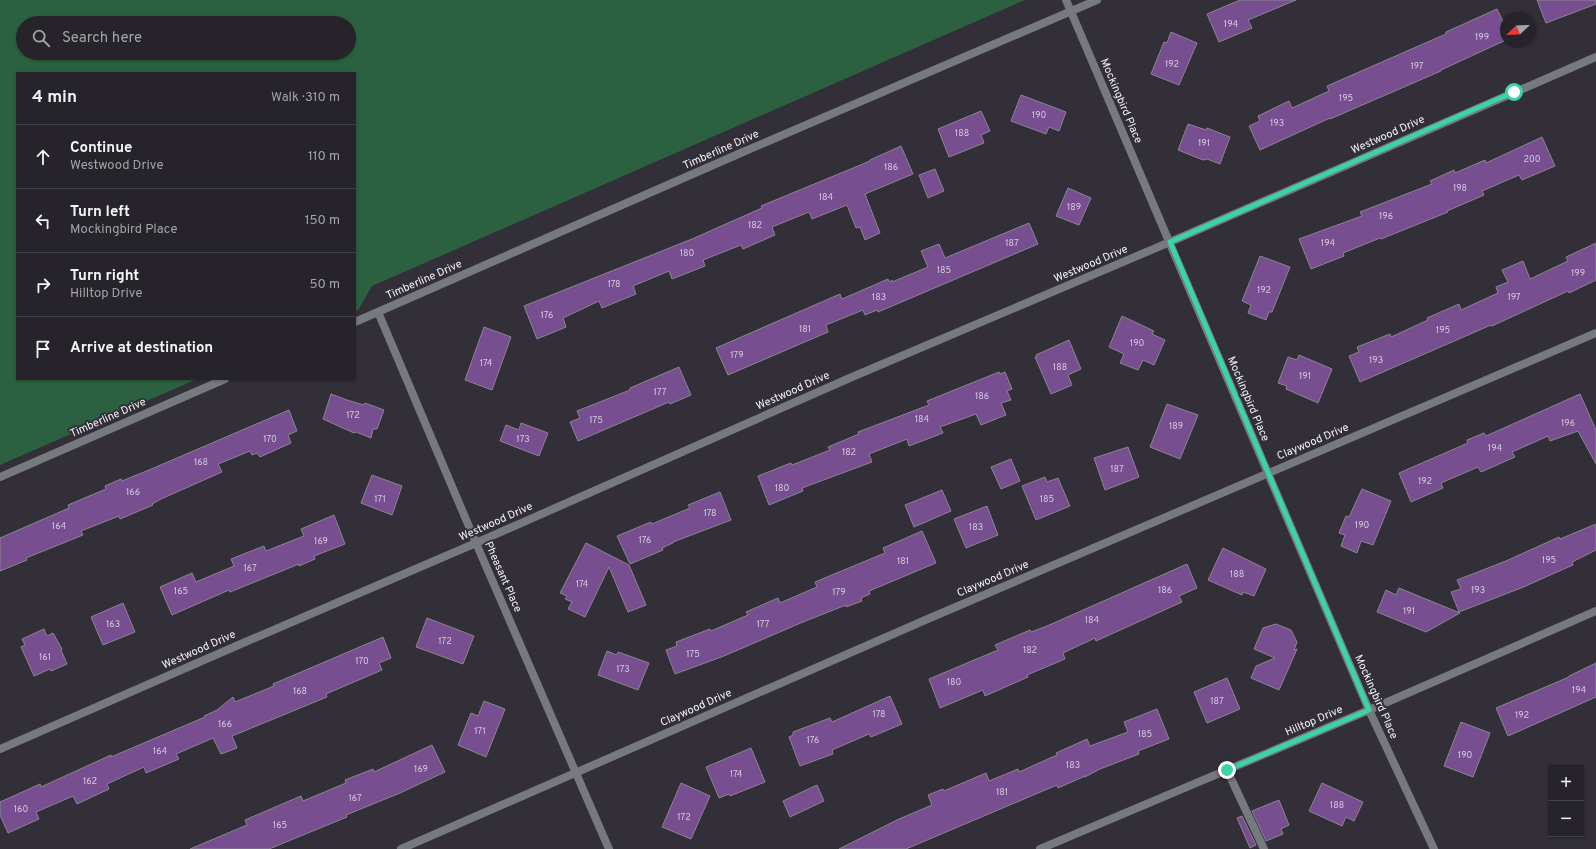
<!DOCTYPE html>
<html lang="en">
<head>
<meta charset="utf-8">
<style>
  :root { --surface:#26232a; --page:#322f36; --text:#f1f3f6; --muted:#a4a4a8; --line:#424047 }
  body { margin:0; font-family:Overpass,sans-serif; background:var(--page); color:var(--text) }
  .controls { position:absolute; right:12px; bottom:12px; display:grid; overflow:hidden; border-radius:0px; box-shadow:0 1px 3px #0004 }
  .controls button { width:36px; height:36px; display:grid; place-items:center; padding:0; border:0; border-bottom:1px solid var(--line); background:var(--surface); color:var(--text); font:20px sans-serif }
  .compass { position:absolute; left:1500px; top:12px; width:36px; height:36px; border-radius:50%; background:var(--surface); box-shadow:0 1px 3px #0004; rotate:247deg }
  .stop { position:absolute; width:12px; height:12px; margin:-9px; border:3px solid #3bd4a4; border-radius:50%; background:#fff }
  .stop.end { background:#3bd4a4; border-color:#fff; box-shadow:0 1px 4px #0008 }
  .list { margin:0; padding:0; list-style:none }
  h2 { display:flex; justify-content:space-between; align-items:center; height:52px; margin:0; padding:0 16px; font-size:17px }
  h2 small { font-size:13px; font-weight:400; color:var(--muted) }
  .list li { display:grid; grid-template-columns:26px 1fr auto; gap:12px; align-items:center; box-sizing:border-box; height:64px; padding:0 16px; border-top:1px solid var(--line) }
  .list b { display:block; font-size:15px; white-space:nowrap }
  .list p { margin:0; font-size:13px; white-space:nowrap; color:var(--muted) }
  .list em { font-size:13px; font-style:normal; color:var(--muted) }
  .icon { flex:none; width:22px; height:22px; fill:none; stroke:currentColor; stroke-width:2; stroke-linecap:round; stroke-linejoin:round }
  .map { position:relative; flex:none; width:1596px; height:849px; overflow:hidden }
  .search { position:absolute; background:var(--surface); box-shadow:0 1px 3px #0004; left:16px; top:16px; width:340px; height:44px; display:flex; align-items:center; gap:10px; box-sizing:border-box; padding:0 14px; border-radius:22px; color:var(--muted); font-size:15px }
  .panel { position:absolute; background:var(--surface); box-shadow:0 1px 3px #0004; left:16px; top:72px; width:340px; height:308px; border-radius:0px }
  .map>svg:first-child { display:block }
  .green { fill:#2b6040; fill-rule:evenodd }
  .building { fill:#774f91; stroke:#8b858f }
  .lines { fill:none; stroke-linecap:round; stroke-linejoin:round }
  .street { stroke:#76797d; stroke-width:8 }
  .route { stroke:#3bd4a4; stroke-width:5 }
  .labels { text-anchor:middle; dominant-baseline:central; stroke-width:4; stroke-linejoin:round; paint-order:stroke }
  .number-label { font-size:9px; fill:#d5c9de }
  .street-label { font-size:11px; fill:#f4f2f8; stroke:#332f38 }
</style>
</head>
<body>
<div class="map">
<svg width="1596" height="849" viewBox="0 0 1596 849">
  <rect width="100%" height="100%" fill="#332f38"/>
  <path class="green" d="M0,0H1025L372,286L358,310L355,311V73H17V379H197L0,465ZM23,23H349V53H23Z"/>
  <g class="building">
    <path d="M1240,0H1296L1248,20L1252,28L1219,42L1207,14Z"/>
    <path d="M1537,0H1596V4L1546,23Z"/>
    <path d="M1497,9L1506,28V40L1441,70V71L1330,119V118L1260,150L1249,126L1260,121L1258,116L1289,101L1292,108L1329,91L1327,86L1446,34V32Z"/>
    <path d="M1171,32L1197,43L1179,85L1151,74L1164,42L1167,43Z"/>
    <path d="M1021,95L1066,112L1059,131L1049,127L1046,134L1011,121Z"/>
    <path d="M981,111L990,131L981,135L984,143L949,157L938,129Z"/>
    <path d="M1188,124L1206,130L1207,128L1230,137L1220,164L1207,159L1203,160L1178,150Z"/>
    <path d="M1542,137L1555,166L1522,180L1519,175L1482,191L1484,195L1447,211L1448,212L1381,239L1380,238L1343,253L1344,256L1311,269L1299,239L1362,216L1360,212L1432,184L1430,181L1454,170L1455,173L1485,160L1486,163Z"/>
    <path d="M901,146L913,174L865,194L880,233L865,240L860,227L856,228L847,205L812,219L809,212L772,227L775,235L743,249L741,245L703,260L705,266L672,279L669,271L633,286L636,294L602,308L599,301L563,318L566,327L537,339L524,306L692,239L762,208L761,206L870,161V160Z"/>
    <path d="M935,169L944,191L928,198L919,175Z"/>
    <path d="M1068,188L1091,198L1079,225L1056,216Z"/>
    <path d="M1029,223L1038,244L878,312L877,310L865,315L863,310L826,325L828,332L728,375L716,348L840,294L842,299L888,279L889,282L892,280V282L928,267L921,251L939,244L945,258Z"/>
    <path d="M1596,243V280L1569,293L1568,291L1492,326L1491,325L1360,382L1349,356L1359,352L1357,347L1390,334L1391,337L1428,320L1427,318L1459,304L1461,310L1498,293L1496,287L1508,282L1502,270L1523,261L1530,279L1568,261L1566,257Z"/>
    <path d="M1260,256L1290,267L1272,312H1269L1266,320L1248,313L1251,305L1242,301Z"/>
    <path d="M1122,316L1154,331L1152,334L1165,340L1154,365L1143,360L1138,370L1120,363L1124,354L1109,347Z"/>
    <path d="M484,327L511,337L492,390L465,380Z"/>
    <path d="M1069,340L1081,369L1068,375L1072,385L1051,394L1035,357H1037L1036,355Z"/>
    <path d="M1299,355L1332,369L1318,403L1286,389L1287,386L1278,383L1288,357L1297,360Z"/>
    <path d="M679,367L691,395L670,404L669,402L578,441L570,422L580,418L577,411L630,390V388Z"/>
    <path d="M999,372L1000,374L1005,372L1012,389L1007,391L1011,400L1001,403L1006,415L981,425L976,414L940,427L943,433L909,446L907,439L869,454L872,462L802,488L803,491L769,505L758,476L791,463L792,465L830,450L828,447L859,434L858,432L929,405L927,401Z"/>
    <path d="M331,394L347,400L364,405L365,403L384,410L377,429H373L371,438L356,432L354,433L323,419Z"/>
    <path d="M1580,394L1596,430V464L1578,431L1550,441L1548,436L1512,452L1515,457L1481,472L1478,467L1441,483L1443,488L1411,502L1399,473L1468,443L1467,440L1484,433L1486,436Z"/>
    <path d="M1167,404L1198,415L1180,459L1150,447Z"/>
    <path d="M289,410L297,431L288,435L291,443L260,457L257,453L252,455L250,451L218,464L222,472L161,499L152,504L153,505L120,519L119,516L81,531L83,535L26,558L27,560L0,571V538L69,508L68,505L106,489L105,486L121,479L122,481L149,470Z"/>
    <path d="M521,423L548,433L539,456L500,441L506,425L519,430Z"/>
    <path d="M1128,447L1139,477L1105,490L1094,458Z"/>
    <path d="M1011,459L1020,481L1001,489L991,467Z"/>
    <path d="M372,475L402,486L392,515L361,503Z"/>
    <path d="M1045,477L1047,482L1058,478L1070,506L1036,520L1022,486Z"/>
    <path d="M1362,489L1391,501L1373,545L1361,541L1357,553L1341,546L1345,535L1339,533L1346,516L1349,517Z"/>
    <path d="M942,490L951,511L914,527L905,505Z"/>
    <path d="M720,492L731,520L673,542V543L662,548L663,550L630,564L617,536L651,522L652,524L690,508L688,505Z"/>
    <path d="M987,506L998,535L966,548L954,519Z"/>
    <path d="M334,515L345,544L314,556L315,559L299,566V564L230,592L229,590L172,615L160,587L192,573L196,582L234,566L231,559L264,546L266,551L304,536L301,529Z"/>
    <path d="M1596,524V550L1572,562L1573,565L1521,588L1459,612L1451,592L1461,589L1457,580L1506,561L1559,537L1560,539Z"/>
    <path d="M922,531L936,563L869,591L870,594L861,598L862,601L846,607V605L803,622L724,656L675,674L666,650L677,646L676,642L710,629L711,631L748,615L746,612L778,598L780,603L817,587L815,582L885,553L883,548Z"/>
    <path d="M586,543L629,565L646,605L628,612L609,567L585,617L568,609L572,602L565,599L567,596L560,593Z"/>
    <path d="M1223,548L1266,569L1254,596L1243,592L1242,595L1208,580Z"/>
    <path d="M1187,564L1197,588L1179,596L1182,602L1096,641L1095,638L1063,653L1065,659L1027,675L1028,677L985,696L983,690L940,708L929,679L998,650L995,645L1030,630L1031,632L1047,626Z"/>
    <path d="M1399,588L1460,613L1426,632L1377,612L1386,590L1396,595Z"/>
    <path d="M123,603L135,632L103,645L91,617Z"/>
    <path d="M427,618L474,636L463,664L416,647Z"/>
    <path d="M1276,624L1291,630L1297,642L1294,650L1297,649L1279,690L1251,678L1256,666L1275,658L1254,649L1263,628Z"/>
    <path d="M44,629L47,636L53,633L62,649L61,650L67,664L51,671L50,669L34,676L21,647L25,645L22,639Z"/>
    <path d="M383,637L391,658L379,663L382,670L326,694L327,697L232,736L237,748L221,754L213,738L176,754L179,759L146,773L144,767L107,784L109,789L77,804L73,796L36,812L39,819L8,833L0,815V802L40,784L41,787L111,755V757L205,717L204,716L217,710L233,697L235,702L274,686L273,684Z"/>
    <path d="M607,651L617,655L618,652L649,663L638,690L598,675Z"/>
    <path d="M1596,663V697L1508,736L1496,708L1569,677V676Z"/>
    <path d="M1227,678L1240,709L1207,723L1194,692Z"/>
    <path d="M890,696L902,724L871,737L869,734L832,750L833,754L800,766L789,737L793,735V732L830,718L832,722Z"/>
    <path d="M484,701L505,709L486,757L458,745L471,713L478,716Z"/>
    <path d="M1157,709L1169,739L1138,751L1139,754L1100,769L1085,777V776L1058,788L1057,785L906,849H839L899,819L932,805L928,795L943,789L944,791L986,773L989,781L1018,769L1019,772L1057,755L1056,753L1087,739L1090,746L1128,732L1124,722Z"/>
    <path d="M1461,722L1490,733L1473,777L1444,766Z"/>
    <path d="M432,745L445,772L400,793L346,815L347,817L269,849H190L247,825L245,820L301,796L303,801L346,783L345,780L373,769L374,772Z"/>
    <path d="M751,748L765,782L730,796L729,794L719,798L706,767Z"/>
    <path d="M681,783L710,796L691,839L662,827Z"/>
    <path d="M1322,783L1363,802L1354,821L1346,817L1342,826L1309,811Z"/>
    <path d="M817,785L824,801L790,817L783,801Z"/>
    <path d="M1279,800L1289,825L1281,829L1283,834L1266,841L1252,811Z"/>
    <path d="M1242,816L1256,845L1250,848L1237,818Z"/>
  </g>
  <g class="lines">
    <g class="street">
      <path d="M1066,0L1369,710L1434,849"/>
      <path d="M378,312L476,543L609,849"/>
      <path d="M355,322L743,152L1097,0"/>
      <path d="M0,477L225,379"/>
      <path d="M0,749L243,643L476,543L852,377L1170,242L1596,57"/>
      <path d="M1227,770L1264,849"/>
      <path d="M401,849L923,621L1596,333"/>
      <path d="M1040,849L1369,710L1596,611"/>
    </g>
  </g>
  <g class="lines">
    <path class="route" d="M1227,770L1369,710L1170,242L1514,92"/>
  </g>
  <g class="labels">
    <g class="number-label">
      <text x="1231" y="24">194</text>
      <text x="1482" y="37">199</text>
      <text x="1172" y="64">192</text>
      <text x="1417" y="66">197</text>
      <text x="1346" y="98">195</text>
      <text x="1039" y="115">190</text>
      <text x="1277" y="123">193</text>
      <text x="962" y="133">188</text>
      <text x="1204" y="143">191</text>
      <text x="1532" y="159">200</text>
      <text x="891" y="167">186</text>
      <text x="1460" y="188">198</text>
      <text x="826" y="197">184</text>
      <text x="1074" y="207">189</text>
      <text x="1386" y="216">196</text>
      <text x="755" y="225">182</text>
      <text x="1012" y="243">187</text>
      <text x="1328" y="243">194</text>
      <text x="687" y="253">180</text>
      <text x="944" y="270">185</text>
      <text x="1578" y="273">199</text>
      <text x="614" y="284">178</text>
      <text x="1264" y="290">192</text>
      <text x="879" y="297">183</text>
      <text x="1514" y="297">197</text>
      <text x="547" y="315">176</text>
      <text x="805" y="329">181</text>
      <text x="1443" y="330">195</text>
      <text x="1137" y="343">190</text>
      <text x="737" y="355">179</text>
      <text x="1376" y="360">193</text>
      <text x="486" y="363">174</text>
      <text x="1060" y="367">188</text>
      <text x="1305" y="376">191</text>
      <text x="660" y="392">177</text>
      <text x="982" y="396">186</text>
      <text x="353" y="415">172</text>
      <text x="922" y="419">184</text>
      <text x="596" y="420">175</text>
      <text x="1568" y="423">196</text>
      <text x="1176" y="426">189</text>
      <text x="270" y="439">170</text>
      <text x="523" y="439">173</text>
      <text x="1495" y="448">194</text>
      <text x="849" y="452">182</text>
      <text x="201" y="462">168</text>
      <text x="1117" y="469">187</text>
      <text x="1425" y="481">192</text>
      <text x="782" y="488">180</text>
      <text x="133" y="492">166</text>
      <text x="380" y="499">171</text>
      <text x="1047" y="499">185</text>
      <text x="710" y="513">178</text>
      <text x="1362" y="525">190</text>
      <text x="59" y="526">164</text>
      <text x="976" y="527">183</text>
      <text x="645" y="540">176</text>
      <text x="321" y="541">169</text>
      <text x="1549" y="560">195</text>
      <text x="903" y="561">181</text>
      <text x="250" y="568">167</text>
      <text x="1237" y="574">188</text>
      <text x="582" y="584">174</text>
      <text x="1165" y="590">186</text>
      <text x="1478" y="590">193</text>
      <text x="181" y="591">165</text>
      <text x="839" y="592">179</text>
      <text x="1409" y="611">191</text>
      <text x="1092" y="620">184</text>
      <text x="113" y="624">163</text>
      <text x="763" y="624">177</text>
      <text x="445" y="641">172</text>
      <text x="1030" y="650">182</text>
      <text x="693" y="654">175</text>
      <text x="45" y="657">161</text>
      <text x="362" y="661">170</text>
      <text x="623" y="669">173</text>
      <text x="954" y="682">180</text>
      <text x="1579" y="690">194</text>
      <text x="300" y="691">168</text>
      <text x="1217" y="701">187</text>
      <text x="879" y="714">178</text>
      <text x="1522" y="715">192</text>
      <text x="225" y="724">166</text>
      <text x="480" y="731">171</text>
      <text x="1145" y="734">185</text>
      <text x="813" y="740">176</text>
      <text x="160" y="751">164</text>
      <text x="1465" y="755">190</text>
      <text x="1073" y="765">183</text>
      <text x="421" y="769">169</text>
      <text x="736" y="774">174</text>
      <text x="90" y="781">162</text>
      <text x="1002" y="792">181</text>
      <text x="355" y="798">167</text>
      <text x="1337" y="805">188</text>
      <text x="21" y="809">160</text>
      <text x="684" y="817">172</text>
      <text x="280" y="825">165</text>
    </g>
    <g class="street-label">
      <text transform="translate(1121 101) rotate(67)">Mockingbird Place</text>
      <text transform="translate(1388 135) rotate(-24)">Westwood Drive</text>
      <text transform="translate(721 150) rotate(-24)">Timberline Drive</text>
      <text transform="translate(1091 264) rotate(-23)">Westwood Drive</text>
      <text transform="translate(424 280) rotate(-24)">Timberline Drive</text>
      <text transform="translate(793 391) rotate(-24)">Westwood Drive</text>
      <text transform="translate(1248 399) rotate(67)">Mockingbird Place</text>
      <text transform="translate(108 418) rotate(-24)">Timberline Drive</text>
      <text transform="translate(1313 442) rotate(-23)">Claywood Drive</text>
      <text transform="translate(496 522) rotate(-24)">Westwood Drive</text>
      <text transform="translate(503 577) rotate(66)">Pheasant Place</text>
      <text transform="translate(993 579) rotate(-23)">Claywood Drive</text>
      <text transform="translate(199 650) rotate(-24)">Westwood Drive</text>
      <text transform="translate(1376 697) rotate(66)">Mockingbird Place</text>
      <text transform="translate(696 708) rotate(-24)">Claywood Drive</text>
      <text transform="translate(1314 721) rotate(-23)">Hilltop Drive</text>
    </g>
  </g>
</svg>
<div class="controls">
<button>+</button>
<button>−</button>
</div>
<svg class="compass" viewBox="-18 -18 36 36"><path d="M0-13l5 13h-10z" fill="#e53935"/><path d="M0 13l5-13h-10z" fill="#a4a4a8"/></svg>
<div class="stop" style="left:1514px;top:92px"></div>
<div class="stop end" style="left:1227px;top:770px"></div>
<div class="search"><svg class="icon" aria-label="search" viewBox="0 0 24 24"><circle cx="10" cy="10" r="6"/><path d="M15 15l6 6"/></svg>Search here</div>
<section class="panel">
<h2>4 min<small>Walk · 310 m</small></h2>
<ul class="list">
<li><svg class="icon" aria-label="ahead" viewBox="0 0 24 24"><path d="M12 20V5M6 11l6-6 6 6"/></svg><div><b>Continue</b><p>Westwood Drive</p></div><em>110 m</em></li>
<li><svg class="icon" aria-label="left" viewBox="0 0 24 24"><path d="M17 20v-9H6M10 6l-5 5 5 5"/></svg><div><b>Turn left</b><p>Mockingbird Place</p></div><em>150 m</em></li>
<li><svg class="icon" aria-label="right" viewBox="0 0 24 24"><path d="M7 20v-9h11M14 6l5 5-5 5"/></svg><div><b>Turn right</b><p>Hilltop Drive</p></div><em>50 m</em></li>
<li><svg class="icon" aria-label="arrive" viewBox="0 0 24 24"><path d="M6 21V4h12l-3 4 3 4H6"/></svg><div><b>Arrive at destination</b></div></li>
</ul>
</section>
</div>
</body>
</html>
